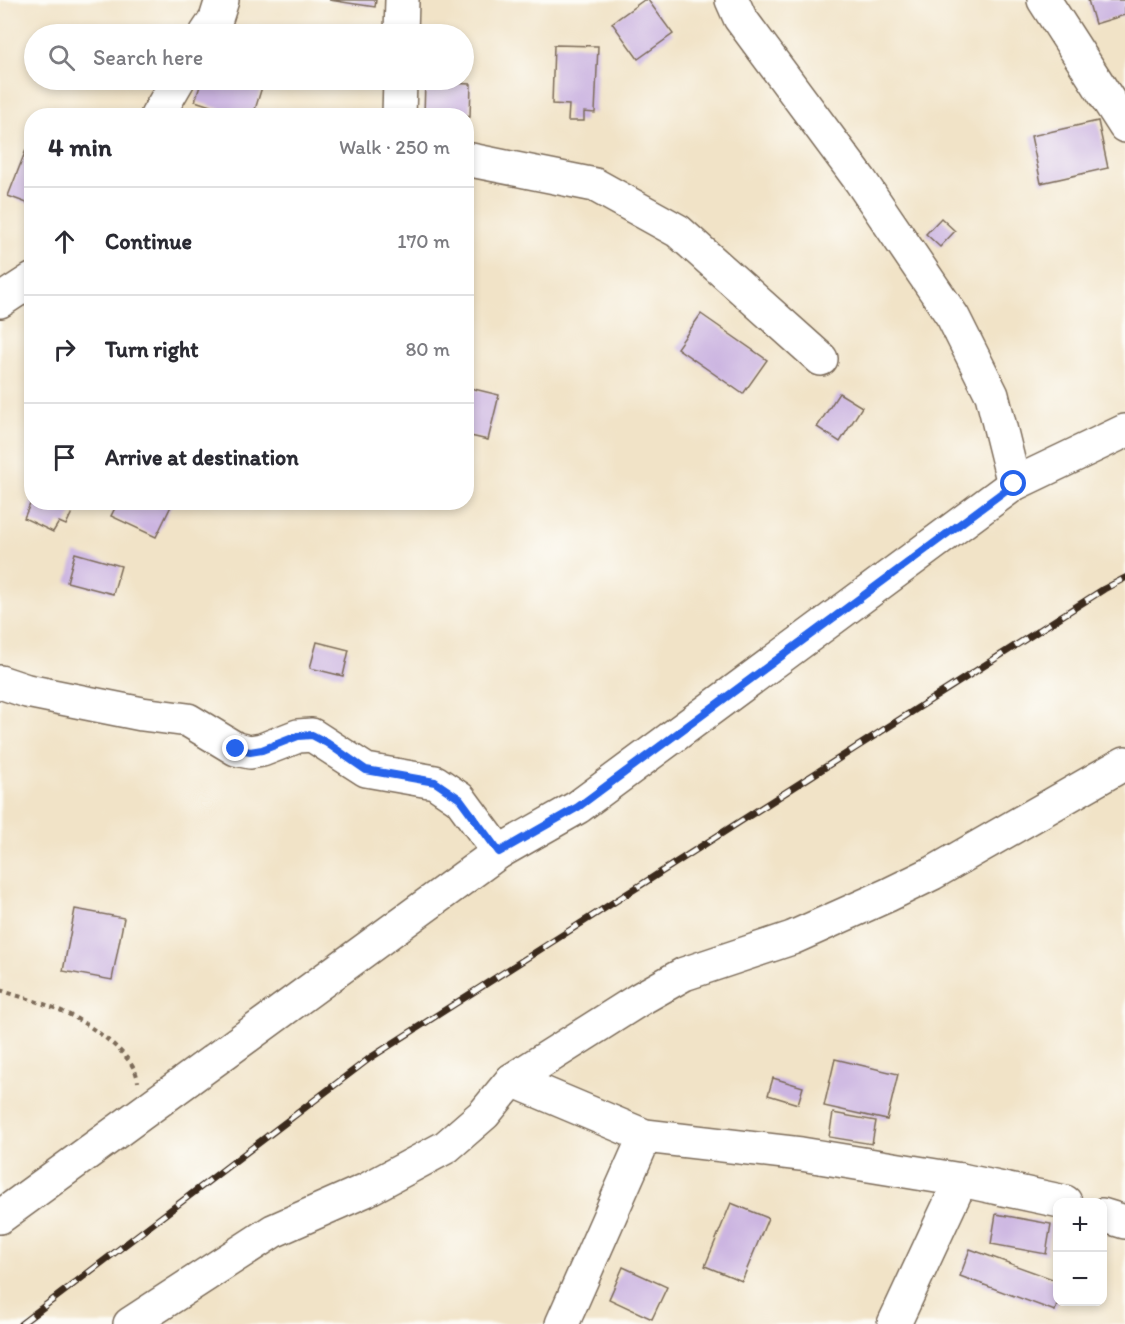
<!DOCTYPE html>
<html lang="en">
<head>
<meta charset="utf-8">
<style>
  :root { --surface:#fff; --page:#f7f7f7; --text:#2b2b33; --muted:#7c7c81; --line:#e1e1e2 }
  body { margin:0; font-family:Itim,sans-serif; background:var(--page); color:var(--text) }
  .controls { position:absolute; right:18px; bottom:18px; display:grid; overflow:hidden; border-radius:12px; box-shadow:0 3px 9px #0003 }
  .controls button { width:54px; height:54px; display:grid; place-items:center; padding:0; border:0; border-bottom:2px solid var(--line); background:var(--surface); color:var(--text); font:30px sans-serif }
  .stop { position:absolute; width:18px; height:18px; margin:-14px; border:4px solid #2563eb; border-radius:50%; background:#fff }
  .stop.end { background:#2563eb; border-color:#fff; box-shadow:0 2px 6px #0008 }
  .list { margin:0; padding:0; list-style:none }
  h2 { display:flex; justify-content:space-between; align-items:center; height:78px; margin:0; padding:0 24px; font-size:26px }
  h2 small { font-size:20px; font-weight:400; color:var(--muted) }
  .list li { display:grid; grid-template-columns:39px 1fr auto; gap:18px; align-items:center; box-sizing:border-box; height:108px; padding:0 24px; border-top:2px solid var(--line) }
  .list b { display:block; font-size:22px; white-space:nowrap }
  .list em { font-size:20px; font-style:normal; color:var(--muted) }
  .icon { flex:none; width:33px; height:33px; fill:none; stroke:currentColor; stroke-width:2; stroke-linecap:round; stroke-linejoin:round }
  .map { position:relative; flex:none; width:1125px; height:1324px; overflow:hidden }
  .search { position:absolute; background:var(--surface); box-shadow:0 3px 9px #0003; left:24px; top:24px; width:450px; height:66px; display:flex; align-items:center; gap:15px; box-sizing:border-box; padding:0 21px; border-radius:33px; color:var(--muted); font-size:22px }
  .panel { position:absolute; background:var(--surface); box-shadow:0 3px 9px #0003; left:24px; top:108px; width:450px; height:402px; border-radius:24px }
  .map>svg:first-child { display:block }
  .building { fill:#ccb5e1 }
  .lines { fill:none; stroke-linecap:round; stroke-linejoin:round }
  .minor-casing { stroke:#7b6b59; stroke-width:36 }
  .path { stroke:#7b6b59; stroke-width:4; stroke-dasharray:4.5 4.5; stroke-linecap:butt }
  .minor { stroke:#fff; stroke-width:33 }
  .rail-casing { stroke:#3b2a1e; stroke-width:7 }
  .rail { stroke:#fdfcf7; stroke-width:4.5; stroke-dasharray:14; stroke-linecap:butt }
  .route { stroke:#2563eb; stroke-width:8 }
</style>
</head>
<body>
<div class="map">
<svg width="1125" height="1324" viewBox="0 0 1125 1324">
  <rect width="100%" height="100%" fill="#fdfcf7"/>
  <filter id="ink" filterUnits="userSpaceOnUse"><feTurbulence type="fractalNoise" baseFrequency=".0167" numOctaves="2"/><feDisplacementMap in="SourceGraphic" scale="12" xChannelSelector="R" yChannelSelector="G"/><feConvolveMatrix kernelMatrix="1 2 1 2 8 2 1 2 1" color-interpolation-filters="sRGB"/></filter>
  <filter id="wash" filterUnits="userSpaceOnUse"><feTurbulence type="fractalNoise" baseFrequency=".008" numOctaves="4" result="noise"/><feDisplacementMap in="SourceGraphic" scale="24" xChannelSelector="R" yChannelSelector="G"/><feGaussianBlur stdDeviation="1.35" result="paint"/><feColorMatrix in="noise" values="0 0 0 0 0 0 0 0 0 0 0 0 0 0 0 0 0 1.4 0 .05"/><feComposite in="paint" operator="in"/></filter>
  <g filter="url(#wash)">
    <rect width="100%" height="100%" fill="#f1e3c7"/>
    <g id="blocks">
      <g class="building">
        <path d="M329,0H376L375,7Z"/>
        <path d="M644,0H648L673,34L638,59L612,23Z"/>
        <path d="M1088,0H1125V15L1095,24Z"/>
        <path d="M554,45L598,46L595,113L584,112V121H568L569,105L552,104Z"/>
        <path d="M202,80H238L262,87L253,116H241L195,101Z"/>
        <path d="M425,82L471,84L470,117L466,116L424,115Z"/>
        <rect x="299" y="113" width="66" height="3"/>
        <path d="M1098,121L1108,168L1041,183L1031,136Z"/>
        <path d="M26,150L32,152V205L8,196Z"/>
        <path d="M941,218L955,231L940,247L926,234Z"/>
        <path d="M701,314L767,360L743,394L677,348Z"/>
        <path d="M466,387L499,395L488,440L466,435Z"/>
        <path d="M839,393L862,407L840,442L817,427Z"/>
        <path d="M31,502H68L67,505L74,508L66,525L59,522L53,532L24,518Z"/>
        <path d="M118,502H173L156,537L111,516Z"/>
        <path d="M75,553L121,566L113,594L67,582Z"/>
        <path d="M317,642L349,650L343,676L310,668Z"/>
        <path d="M75,909L124,918L112,980L63,971Z"/>
        <path d="M835,1059L898,1074L887,1120L824,1106Z"/>
        <path d="M773,1078L803,1087L798,1104L768,1095Z"/>
        <path d="M833,1113L876,1121L872,1144L829,1137Z"/>
        <path d="M731,1203L768,1218L742,1281L705,1266Z"/>
        <path d="M996,1214L1051,1224L1046,1254L991,1244Z"/>
        <path d="M970,1249L1058,1281V1302L1055,1311L960,1276Z"/>
        <path d="M623,1267L667,1287L652,1319L609,1299Z"/>
      </g>
    </g>
  </g>
  <g filter="url(#ink)">
    <use href="#blocks" fill-opacity="0" stroke="#7b6b59" stroke-width="1.5"/>
    <g class="lines">
      <g class="minor-casing">
        <g id="minor">
          <path d="M732,0L740,18L860,180L953,317L992,395L1014,484"/>
          <path d="M1044,0L1125,126"/>
          <path d="M206,34L216,19L222,0"/>
          <path d="M401,34L402,0"/>
          <path d="M157,116L178,80"/>
          <path d="M399,116L400,80"/>
          <path d="M466,159L595,185L678,231L821,359"/>
          <path d="M0,301L32,280"/>
          <path d="M0,682L27,691L142,714L188,720L236,749L250,752L262,750L298,736L312,735L366,770L435,782L460,799L499,852"/>
          <path d="M512,1080L645,1136L801,1154L961,1180L1065,1202"/>
          <path d="M1102,1215L1125,1222"/>
          <path d="M0,1217L499,852L578,807L1014,484L1125,431"/>
          <path d="M130,1324L273,1231L366,1190L446,1147L484,1114L512,1080L640,999L684,974L792,938L888,895L933,873L1125,763"/>
          <path d="M562,1324L645,1136"/>
          <path d="M894,1324L961,1180"/>
        </g>
      </g>
      <path class="path" d="M0,990C23,998 49,1004 70,1015C92,1027 136,1055 138,1082"/>
      <use href="#minor" class="minor"/>
      <g class="rail-casing">
        <path id="rail" d="M21,1324L370,1058L1104,589L1125,578"/>
      </g>
      <use href="#rail" class="rail"/>
    </g>
  </g>
  <g class="lines" filter="url(#ink)">
    <path class="route" d="M236,749L250,752L262,750L298,736L312,735L327,743L366,770L435,782L460,799L499,852L578,807L1014,484"/>
  </g>
</svg>
<div class="controls">
<button>+</button>
<button>−</button>
</div>
<div class="stop" style="left:1014px;top:484px"></div>
<div class="stop end" style="left:236px;top:749px"></div>
<div class="search"><svg class="icon" aria-label="search" viewBox="0 0 24 24"><circle cx="10" cy="10" r="6"/><path d="M15 15l6 6"/></svg>Search here</div>
<section class="panel">
<h2>4 min<small>Walk · 250 m</small></h2>
<ul class="list">
<li><svg class="icon" aria-label="ahead" viewBox="0 0 24 24"><path d="M12 20V5M6 11l6-6 6 6"/></svg><div><b>Continue</b></div><em>170 m</em></li>
<li><svg class="icon" aria-label="right" viewBox="0 0 24 24"><path d="M7 20v-9h11M14 6l5 5-5 5"/></svg><div><b>Turn right</b></div><em>80 m</em></li>
<li><svg class="icon" aria-label="arrive" viewBox="0 0 24 24"><path d="M6 21V4h12l-3 4 3 4H6"/></svg><div><b>Arrive at destination</b></div></li>
</ul>
</section>
</div>
</body>
</html>
